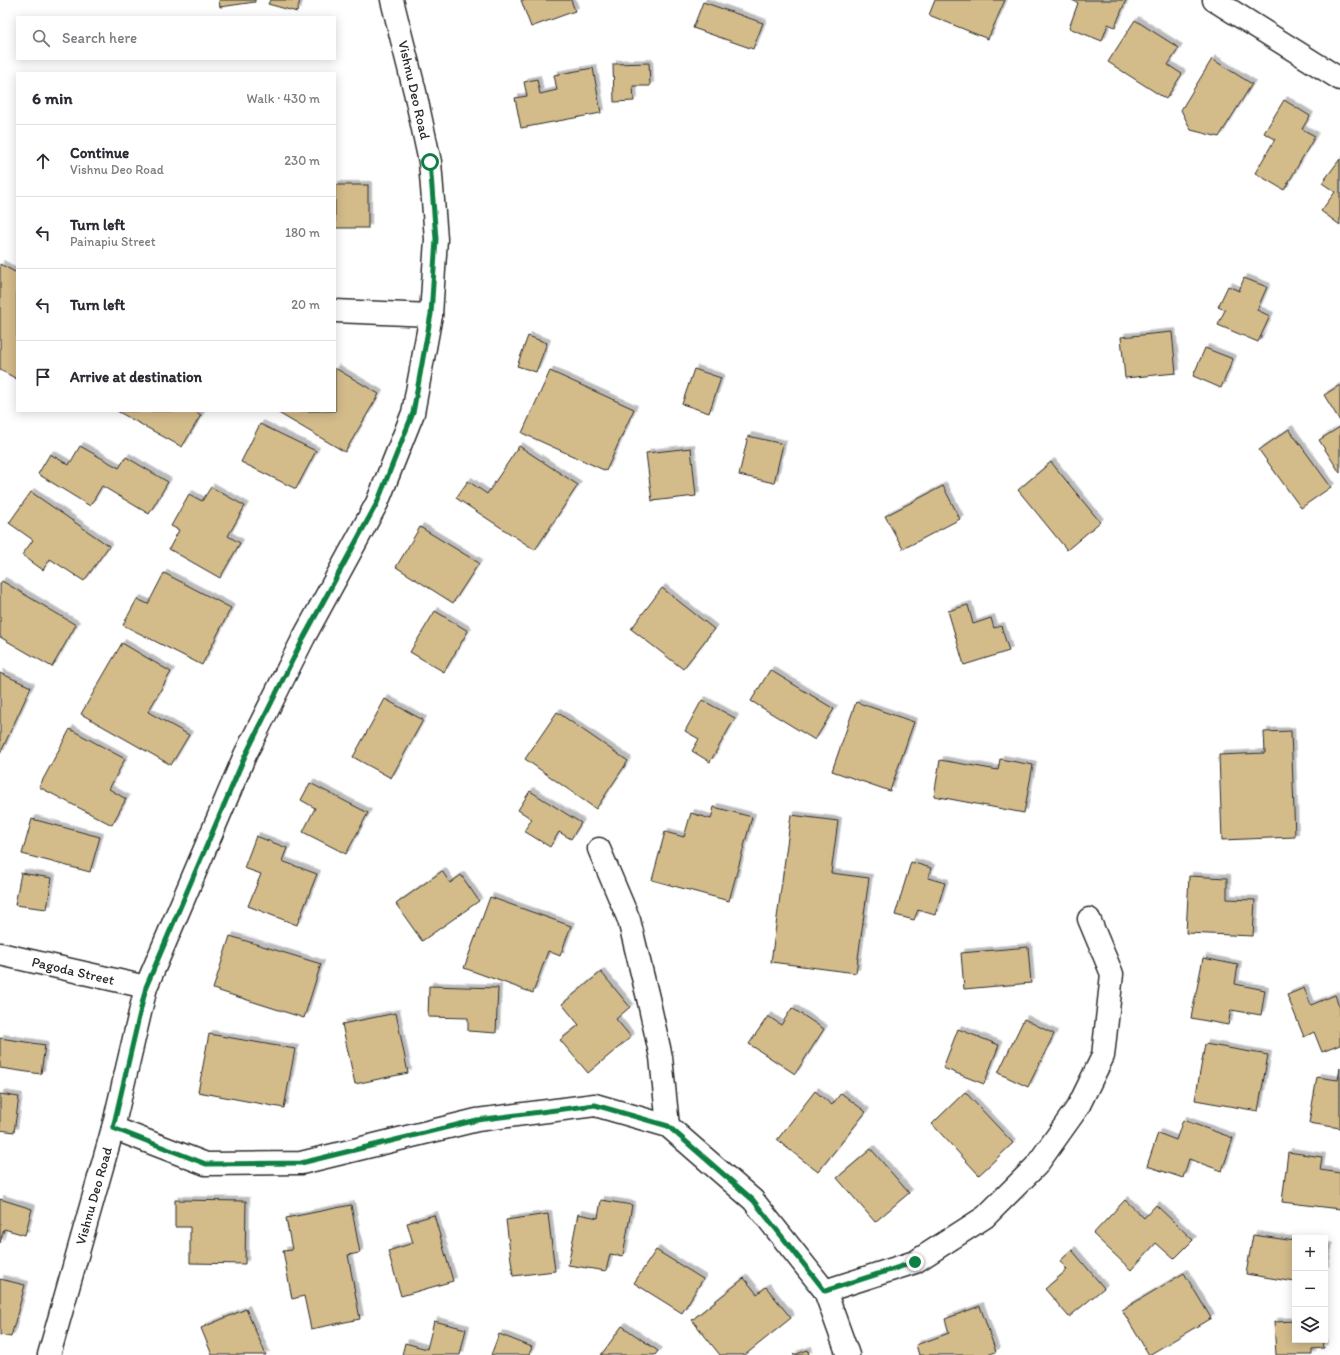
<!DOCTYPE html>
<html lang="en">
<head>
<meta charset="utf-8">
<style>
  :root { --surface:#fff; --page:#f2f2f3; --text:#2b2b33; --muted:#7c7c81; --line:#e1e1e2 }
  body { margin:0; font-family:Itim,sans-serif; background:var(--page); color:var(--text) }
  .controls { position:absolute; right:12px; bottom:12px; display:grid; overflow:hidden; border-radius:0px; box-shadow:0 2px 10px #0003 }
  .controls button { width:36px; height:36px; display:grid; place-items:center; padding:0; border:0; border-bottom:1px solid var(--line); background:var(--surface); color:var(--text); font:20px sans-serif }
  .stop { position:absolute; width:12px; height:12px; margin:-9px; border:3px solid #0b8043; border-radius:50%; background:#fff }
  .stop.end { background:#0b8043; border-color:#fff; box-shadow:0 1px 4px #0008 }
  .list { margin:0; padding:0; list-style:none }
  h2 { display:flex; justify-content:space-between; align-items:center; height:52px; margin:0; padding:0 16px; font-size:17px }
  h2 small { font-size:13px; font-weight:400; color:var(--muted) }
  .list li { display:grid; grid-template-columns:26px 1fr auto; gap:12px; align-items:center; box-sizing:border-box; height:72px; padding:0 16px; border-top:1px solid var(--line) }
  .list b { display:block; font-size:15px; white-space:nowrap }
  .list p { margin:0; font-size:13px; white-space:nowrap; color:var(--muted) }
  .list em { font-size:13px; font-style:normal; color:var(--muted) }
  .icon { flex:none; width:22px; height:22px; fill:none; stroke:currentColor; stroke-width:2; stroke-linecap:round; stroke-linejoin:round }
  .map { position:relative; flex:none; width:1340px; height:1355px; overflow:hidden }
  .search { position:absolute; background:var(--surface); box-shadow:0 2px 10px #0003; left:16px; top:16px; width:320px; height:44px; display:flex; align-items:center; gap:10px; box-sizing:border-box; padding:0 14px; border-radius:0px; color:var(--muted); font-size:15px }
  .panel { position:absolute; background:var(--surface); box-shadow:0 2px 10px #0003; left:16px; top:72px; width:320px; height:340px; border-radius:0px }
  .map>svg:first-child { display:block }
  .building { fill:#d3bb8a; stroke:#2b2b2b; filter:url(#shadow) }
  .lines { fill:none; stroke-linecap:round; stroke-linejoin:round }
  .street-casing { stroke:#2b2b2b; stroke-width:25 }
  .secondary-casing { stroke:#2b2b2b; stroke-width:25 }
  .street { stroke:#fff; stroke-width:22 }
  .secondary { stroke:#fff; stroke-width:22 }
  .route { stroke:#0b8043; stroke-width:5 }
  .labels { text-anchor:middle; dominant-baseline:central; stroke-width:4; stroke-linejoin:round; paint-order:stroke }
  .street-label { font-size:14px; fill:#2b2b2b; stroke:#fff }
</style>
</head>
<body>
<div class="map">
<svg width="1340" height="1355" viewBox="0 0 1340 1355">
  <defs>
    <filter id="shadow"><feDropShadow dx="3.5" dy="-3.5" stdDeviation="0" flood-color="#0004"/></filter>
  </defs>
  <rect width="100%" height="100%" fill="#fff"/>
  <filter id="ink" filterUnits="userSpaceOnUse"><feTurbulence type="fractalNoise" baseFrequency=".025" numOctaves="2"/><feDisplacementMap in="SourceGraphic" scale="8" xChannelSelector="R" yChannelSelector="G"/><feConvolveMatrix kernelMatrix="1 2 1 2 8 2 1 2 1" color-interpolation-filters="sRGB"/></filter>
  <g filter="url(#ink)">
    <g class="building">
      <path d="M219,0H255V2L220,7Z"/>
      <path d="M270,0H300L297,12L268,4Z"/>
      <path d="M521,0H571L575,11L531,27Z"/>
      <path d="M935,0H1005L988,39L929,15Z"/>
      <path d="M1072,0H1126L1115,27L1108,24L1102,41L1069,28L1078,3Z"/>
      <path d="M703,2L763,23L753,49L693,28Z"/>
      <path d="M1135,20L1179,48L1168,65L1182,74L1166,99L1108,62Z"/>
      <path d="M1212,59L1252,84L1219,137L1191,130L1181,110Z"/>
      <path d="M649,63L650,86H633L634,101L614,102L613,64Z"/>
      <path d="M593,68L601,113L521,128L515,98L527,96L524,82L537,79L540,94L557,90L554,75Z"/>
      <path d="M1284,100L1310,116L1302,129L1315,136L1284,190L1255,173L1275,139L1264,133Z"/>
      <path d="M1340,159V225L1321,211L1335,192L1322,183Z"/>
      <rect x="335" y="185" width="33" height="43"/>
      <path d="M0,264L17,273V379L0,370Z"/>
      <path d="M1244,278L1267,287L1257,310L1270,316L1258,342L1218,325L1225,310L1218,307L1228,286L1239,291Z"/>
      <path d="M1172,332L1176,373L1125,378L1121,337Z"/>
      <path d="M528,336L547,343L536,372L517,366Z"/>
      <path d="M1205,348L1233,359L1221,388L1193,376Z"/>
      <path d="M335,368L379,394L345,452L275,411H335Z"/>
      <path d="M694,369L721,378L709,413L682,404Z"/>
      <path d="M550,371L634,409L606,471L522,433Z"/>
      <path d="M1340,385V421L1324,395Z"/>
      <path d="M117,411H194L201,415L182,447Z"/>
      <path d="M260,424L316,451L296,489L241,462Z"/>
      <path d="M1340,427V473L1319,440Z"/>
      <path d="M1289,429L1331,487L1301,508L1259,450Z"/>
      <path d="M748,436L783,444L774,483L739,475Z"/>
      <path d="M80,446L119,468L126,457L168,482L149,514L102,486L90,506L38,474L50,454L69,465Z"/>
      <path d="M519,446L578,485L535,550L456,498L468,481L487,494Z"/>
      <path d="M691,448L696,496L652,501L646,453Z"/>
      <path d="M1051,462L1100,522L1067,550L1018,490Z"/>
      <path d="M943,486L960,519L903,549L885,516Z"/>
      <path d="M211,487L245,506L228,536L240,543L220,578L169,549L179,530L171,526L189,494L202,501Z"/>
      <path d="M31,492L109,546L84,581L50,559L43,570L22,555L33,540L9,523Z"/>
      <path d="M420,527L479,563L453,603L396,567Z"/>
      <path d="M164,573L231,608L202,665L123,625L137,599L148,604Z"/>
      <path d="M2,581L76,625L52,667L0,637V584Z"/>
      <path d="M662,588L714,629L683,669L631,629Z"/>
      <path d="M968,605L973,624L991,618L994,628L1001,626L1009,651L964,665L948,611Z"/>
      <path d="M435,611L468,631L444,672L410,652Z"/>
      <path d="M122,643L171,672L148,712L189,735L171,765L81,714Z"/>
      <path d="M770,670L834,709L815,740L751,701Z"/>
      <path d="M0,673L31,687L0,754Z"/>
      <path d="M385,699L423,720L391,778L353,757Z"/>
      <path d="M702,700L735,718L710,762L692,751L699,739L685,731Z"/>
      <path d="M856,702L914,722L890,791L832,771Z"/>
      <path d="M557,712L628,761L596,809L525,759Z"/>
      <path d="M70,729L125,759L109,789L126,799L112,825L39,787Z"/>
      <path d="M1291,731L1295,837L1222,840L1219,755L1265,753L1264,732Z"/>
      <path d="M1000,759L1033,765L1024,813L934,796L940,760L998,770Z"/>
      <path d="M310,783L368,813L346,854L303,832L315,808L301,800Z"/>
      <path d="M530,791L581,823L571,839L559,832L550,847L524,831L532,819L518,810Z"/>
      <path d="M714,807L752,817L729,901L652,880L665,832L684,837L691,813L711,819Z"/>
      <path d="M791,815L838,821L831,873L869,878L856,973L771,962Z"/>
      <path d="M32,819L100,837L90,872L22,854Z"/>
      <path d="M256,836L287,848L282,861L317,874L297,925L248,906L261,874L244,868Z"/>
      <path d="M911,862L931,868L928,878L945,883L935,915L918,910L914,920L895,915Z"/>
      <path d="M442,871L450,883L461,875L479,901L422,941L396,904Z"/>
      <path d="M21,873L52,878L47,909L15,905Z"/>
      <path d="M1189,876L1227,878V899L1255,900L1253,936L1186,933Z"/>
      <path d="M490,897L571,926L560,956L548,951L533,993L464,968Z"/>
      <path d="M230,936L321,964L304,1018L213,989Z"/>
      <path d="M1028,947L1031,983L964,989L961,953Z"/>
      <path d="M1203,958L1238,965L1235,984L1265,990L1261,1015L1231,1010L1228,1025L1191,1018Z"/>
      <path d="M601,972L630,1007L616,1019L631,1037L588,1073L560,1040L579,1025L562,1004Z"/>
      <path d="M429,986L498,988L496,1033L468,1031V1018L428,1017Z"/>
      <path d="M1304,988L1311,1005L1335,995L1340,1008V1045L1322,1052L1314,1032L1304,1037L1287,995Z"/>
      <path d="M792,1008L824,1029L795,1074L749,1044L768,1016L781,1025Z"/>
      <path d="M396,1013L408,1073L355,1084L342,1024Z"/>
      <path d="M1024,1019L1054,1034L1028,1087L998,1073Z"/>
      <path d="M958,1029L999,1045L984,1084L943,1068Z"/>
      <path d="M209,1034L295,1049L284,1108L198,1092Z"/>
      <path d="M0,1038L45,1045L41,1074L0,1068Z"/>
      <path d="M1205,1044L1268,1055L1258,1111L1195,1100Z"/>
      <path d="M1340,1068V1128L1309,1123L1317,1077L1338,1080Z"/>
      <path d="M815,1091L832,1105L841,1093L866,1112L818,1172L777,1140Z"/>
      <path d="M965,1092L1013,1143L979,1175L932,1124Z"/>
      <path d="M0,1094L19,1097L14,1132L0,1130Z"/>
      <path d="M1183,1120L1233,1138L1222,1171L1189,1159L1183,1178L1147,1166L1158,1133L1176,1140Z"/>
      <path d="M871,1149L909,1193L875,1222L837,1178Z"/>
      <path d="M1288,1152L1322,1157L1320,1170L1340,1173V1209L1282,1202Z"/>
      <path d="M0,1199L32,1209L25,1235L4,1229L0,1243Z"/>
      <path d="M175,1200L246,1201L245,1264L190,1263V1227H175Z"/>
      <path d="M601,1200L632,1205L623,1256L610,1254L606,1271L568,1265L578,1214L598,1218Z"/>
      <path d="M1125,1200L1144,1218L1156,1205L1193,1240L1174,1259L1156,1243L1131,1270L1093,1234Z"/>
      <path d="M351,1205L360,1253L348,1255L360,1319L311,1329L304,1296L292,1299L283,1251L292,1250L286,1218Z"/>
      <path d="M548,1214L555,1271L513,1276L506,1220Z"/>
      <path d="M434,1215L453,1281L401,1296L388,1251L413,1243L407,1223Z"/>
      <path d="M1253,1235L1295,1241V1282L1246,1274Z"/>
      <path d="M1325,1246L1329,1247L1325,1270Z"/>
      <path d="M656,1250L703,1279L682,1313L634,1283Z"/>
      <path d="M1072,1250L1104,1288L1069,1317L1045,1289L1067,1270L1060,1261Z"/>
      <path d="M1184,1273L1211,1318L1149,1355L1122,1310Z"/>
      <path d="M744,1278L757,1294L766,1287L791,1318L745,1355H720L692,1320Z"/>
      <path d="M0,1279L25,1285L11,1337L0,1335Z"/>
      <path d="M980,1306L996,1352L987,1355H919L916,1345L949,1333L945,1319Z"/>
      <path d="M246,1309L266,1355H212L201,1328Z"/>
      <path d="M434,1321L466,1329L460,1355H402L405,1343L427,1349Z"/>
      <path d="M1295,1321V1340H1323L1324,1348L1312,1349V1355H1276L1274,1322Z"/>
      <path d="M622,1326L658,1351L655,1355H601Z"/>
      <path d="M499,1334L532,1347L529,1355H491Z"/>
      <path d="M808,1350L809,1355H793Z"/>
    </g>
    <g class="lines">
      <g class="street-casing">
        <g id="street">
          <path d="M1214,0L1340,79"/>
          <path d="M335,311L431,315"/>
          <path d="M599,849L629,920L648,998L661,1057L668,1126"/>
          <path d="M0,954L146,987"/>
          <path d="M113,1128L206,1164L301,1163L477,1120L595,1105L668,1126L753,1200L825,1291L848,1355"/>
          <path d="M825,1291L915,1262L985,1217L1036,1166L1078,1107L1103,1056L1112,974L1089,919"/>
        </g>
      </g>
      <g class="secondary-casing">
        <path id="secondary" d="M49,1355L113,1128L146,987L245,755L304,637L377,503L413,413L431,315L436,239L430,162L415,92L392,0"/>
      </g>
      <use href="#street" class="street"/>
      <use href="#secondary" class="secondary"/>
    </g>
  </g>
  <g class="lines" filter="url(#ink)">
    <path class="route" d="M430,162L436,239L431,314L413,413L377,503L304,637L245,756L146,987L113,1128L206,1164L301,1163L477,1120L595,1105L668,1126L753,1200L825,1291L915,1262"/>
  </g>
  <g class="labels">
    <g class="street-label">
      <text transform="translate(414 90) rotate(77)">Vishnu Deo Road</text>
      <text transform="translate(73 971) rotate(13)">Pagoda Street</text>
      <text transform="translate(94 1196) rotate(-74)">Vishnu Deo Road</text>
    </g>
  </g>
</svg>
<div class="controls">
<button>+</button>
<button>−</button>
<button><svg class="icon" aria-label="layers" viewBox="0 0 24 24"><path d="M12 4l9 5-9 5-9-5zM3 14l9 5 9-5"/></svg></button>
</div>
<div class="stop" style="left:430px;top:162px"></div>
<div class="stop end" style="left:915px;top:1262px"></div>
<div class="search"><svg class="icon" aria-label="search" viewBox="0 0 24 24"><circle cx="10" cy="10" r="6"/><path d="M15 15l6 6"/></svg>Search here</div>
<section class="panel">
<h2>6 min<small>Walk · 430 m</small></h2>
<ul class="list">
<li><svg class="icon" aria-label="ahead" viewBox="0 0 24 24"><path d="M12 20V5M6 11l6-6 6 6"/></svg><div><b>Continue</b><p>Vishnu Deo Road</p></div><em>230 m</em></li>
<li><svg class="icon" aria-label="left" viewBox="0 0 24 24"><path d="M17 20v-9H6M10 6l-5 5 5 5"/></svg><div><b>Turn left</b><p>Painapiu Street</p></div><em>180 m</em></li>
<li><svg class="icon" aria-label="left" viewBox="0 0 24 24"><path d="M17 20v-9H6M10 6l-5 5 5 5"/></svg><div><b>Turn left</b></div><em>20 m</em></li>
<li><svg class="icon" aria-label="arrive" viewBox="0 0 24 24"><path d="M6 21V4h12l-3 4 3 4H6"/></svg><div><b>Arrive at destination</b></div></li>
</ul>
</section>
</div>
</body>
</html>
